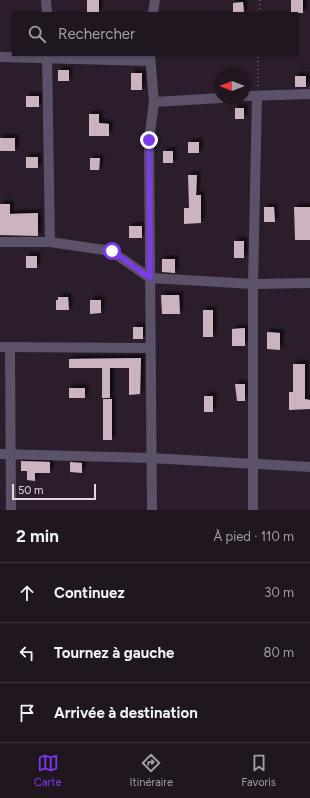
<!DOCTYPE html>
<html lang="fr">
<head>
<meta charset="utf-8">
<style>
  :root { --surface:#201620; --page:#281f29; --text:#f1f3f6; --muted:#a29fa5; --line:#3d353e; --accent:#7c3aed }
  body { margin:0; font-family:Figtree,sans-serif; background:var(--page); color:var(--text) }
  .compass { position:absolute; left:214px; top:68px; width:36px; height:36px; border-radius:50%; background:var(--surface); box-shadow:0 1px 3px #0004; rotate:270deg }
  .scale { position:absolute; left:12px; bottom:10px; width:84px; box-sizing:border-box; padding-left:4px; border:2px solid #e0d7e0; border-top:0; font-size:11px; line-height:14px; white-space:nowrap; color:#e0d7e0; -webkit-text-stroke:3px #2b1d2b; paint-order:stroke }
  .stop { position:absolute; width:12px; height:12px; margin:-9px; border:3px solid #7c3aed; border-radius:50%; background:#fff }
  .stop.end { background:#7c3aed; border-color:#fff; box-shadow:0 1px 4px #0008 }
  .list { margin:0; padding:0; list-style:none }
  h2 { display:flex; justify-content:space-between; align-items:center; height:52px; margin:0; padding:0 16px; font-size:17px }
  h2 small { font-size:13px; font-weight:400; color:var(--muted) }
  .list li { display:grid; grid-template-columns:26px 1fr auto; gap:12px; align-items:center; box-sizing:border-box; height:60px; padding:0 16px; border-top:1px solid var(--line) }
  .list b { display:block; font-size:15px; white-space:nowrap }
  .list em { font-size:13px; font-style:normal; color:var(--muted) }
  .icon { flex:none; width:22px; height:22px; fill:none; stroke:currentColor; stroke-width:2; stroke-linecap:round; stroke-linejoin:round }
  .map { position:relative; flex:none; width:310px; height:510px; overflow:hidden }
  .search { position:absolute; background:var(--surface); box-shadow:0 1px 3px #0004; left:12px; right:12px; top:12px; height:44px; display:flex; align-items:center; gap:10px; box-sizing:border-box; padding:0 14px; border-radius:0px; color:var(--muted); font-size:15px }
  .sheet { height:232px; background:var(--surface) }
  nav { display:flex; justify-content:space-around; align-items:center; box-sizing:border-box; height:56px; border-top:1px solid var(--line); background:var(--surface); font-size:11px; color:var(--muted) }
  nav a { display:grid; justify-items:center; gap:2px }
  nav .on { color:var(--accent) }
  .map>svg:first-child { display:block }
  .building { fill:#cbb3bf; filter:url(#shadow) }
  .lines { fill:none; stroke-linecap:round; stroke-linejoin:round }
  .path { stroke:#645764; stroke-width:2; stroke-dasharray:1 3; stroke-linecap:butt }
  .minor { stroke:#5b5169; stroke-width:10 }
  .route { stroke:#7c3aed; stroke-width:5 }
</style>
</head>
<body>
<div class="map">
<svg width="310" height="510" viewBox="0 0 310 510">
  <defs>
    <filter id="shadow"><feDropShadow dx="3.5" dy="-3.5" stdDeviation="1" flood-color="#0009"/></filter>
  </defs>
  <rect width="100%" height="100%" fill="#2b1d2b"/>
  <g class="building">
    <rect x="87" y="0" width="12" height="13"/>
    <rect x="291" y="0" width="12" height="13"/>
    <path d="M243,2L244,13H233V3Z"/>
    <rect x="58" y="70" width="11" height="11"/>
    <rect x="131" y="73" width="11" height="17"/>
    <rect x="295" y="76" width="11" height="11"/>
    <rect x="26" y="96" width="13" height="11"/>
    <rect x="235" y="108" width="9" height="11"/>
    <path d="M89,114H99V123L109,124V136H89Z"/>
    <rect x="0" y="138" width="15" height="13"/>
    <rect x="188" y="142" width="11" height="11"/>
    <rect x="163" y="151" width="10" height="12"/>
    <rect x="26" y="157" width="12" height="11"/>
    <path d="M90,158H100L99,170H90Z"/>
    <path d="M188,175H197L196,195H201V223L184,224V208H189Z"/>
    <path d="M0,204H10V214L38,213V236L0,235Z"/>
    <path d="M264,207H274L275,222H264Z"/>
    <path d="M294,207H310V240H295Z"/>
    <rect x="129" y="226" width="13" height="12"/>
    <rect x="234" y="241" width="10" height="17"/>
    <rect x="26" y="256" width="11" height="12"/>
    <path d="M162,259H175V273L162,272Z"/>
    <path d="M161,295H179L180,314H162Z"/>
    <path d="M58,297H68L69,310H56V300H58Z"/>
    <path d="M90,300H101V313L90,314Z"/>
    <rect x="203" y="310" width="10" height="27"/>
    <rect x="133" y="327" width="10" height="12"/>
    <path d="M245,328V346H232V329Z"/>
    <path d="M267,332L280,333V350L267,349Z"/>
    <path d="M141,358L140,394L129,395V368H110V398H102V368H69V359Z"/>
    <path d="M293,364H305V399L310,400V409L289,410V392H293Z"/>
    <path d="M235,384H245V401H237Z"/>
    <rect x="69" y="388" width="16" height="10"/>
    <rect x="204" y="396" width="9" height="16"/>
    <rect x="103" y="399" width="9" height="41"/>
    <path d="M21,461L50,462V473H35V481L27,480V471H21Z"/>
    <path d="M70,462L82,463V473L70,472Z"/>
  </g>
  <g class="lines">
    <g class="path">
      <path d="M259,13L260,0"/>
      <path d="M258,86V55"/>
    </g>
    <g class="minor">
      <path d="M46,0L47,13"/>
      <path d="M153,13L155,0"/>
      <path d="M47,55L50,242"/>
      <path d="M150,55L154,102L149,140L152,510"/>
      <path d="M0,57L149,61"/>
      <path d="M244,96L310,94"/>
      <path d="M154,102L221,98"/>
      <path d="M0,242H50L111,251L150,278L253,284L310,283"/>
      <path d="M0,347L150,348"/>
      <path d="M10,348L11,510"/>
      <path d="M0,454L151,458L310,467"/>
      <path d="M253,510V284L257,96"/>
    </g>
  </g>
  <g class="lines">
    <path class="route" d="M112,251L150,278L149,140"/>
  </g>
</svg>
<svg class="compass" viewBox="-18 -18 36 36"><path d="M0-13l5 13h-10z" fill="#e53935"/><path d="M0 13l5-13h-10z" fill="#a29fa5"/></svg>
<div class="scale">50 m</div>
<div class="stop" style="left:112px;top:251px"></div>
<div class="stop end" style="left:149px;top:140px"></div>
<div class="search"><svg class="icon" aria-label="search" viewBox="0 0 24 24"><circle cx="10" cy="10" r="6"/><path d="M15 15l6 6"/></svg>Rechercher</div>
</div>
<section class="sheet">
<h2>2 min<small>À pied · 110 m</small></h2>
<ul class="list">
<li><svg class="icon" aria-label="ahead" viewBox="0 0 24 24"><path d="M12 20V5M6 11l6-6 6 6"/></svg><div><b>Continuez</b></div><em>30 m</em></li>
<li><svg class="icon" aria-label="left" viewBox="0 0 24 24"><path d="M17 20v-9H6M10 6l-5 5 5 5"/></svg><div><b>Tournez à gauche</b></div><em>80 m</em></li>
<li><svg class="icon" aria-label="arrive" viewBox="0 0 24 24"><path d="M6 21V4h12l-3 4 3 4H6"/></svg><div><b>Arrivée à destination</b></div></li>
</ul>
</section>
<nav>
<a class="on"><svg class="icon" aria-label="map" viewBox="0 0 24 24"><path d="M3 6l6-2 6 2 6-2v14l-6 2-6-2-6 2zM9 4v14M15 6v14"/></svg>Carte</a>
<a><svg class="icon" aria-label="directions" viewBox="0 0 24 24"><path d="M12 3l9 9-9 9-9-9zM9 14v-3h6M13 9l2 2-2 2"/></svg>Itinéraire</a>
<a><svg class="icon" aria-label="saved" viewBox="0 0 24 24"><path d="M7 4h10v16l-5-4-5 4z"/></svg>Favoris</a>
</nav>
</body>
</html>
